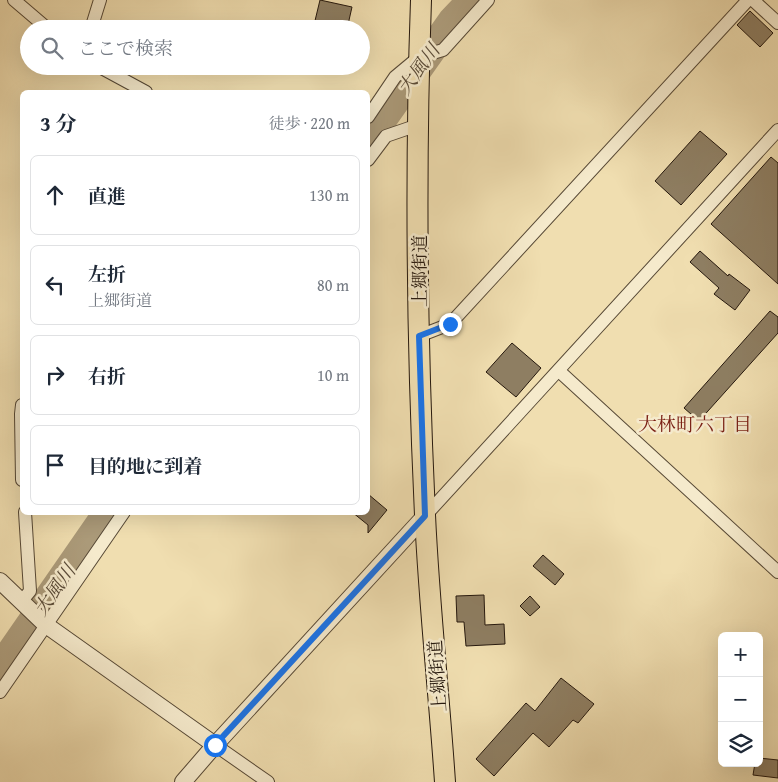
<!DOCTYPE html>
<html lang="ja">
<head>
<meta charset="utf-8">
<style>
  :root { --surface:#fff; --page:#f2f2f3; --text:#1f2937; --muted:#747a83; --line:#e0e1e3 }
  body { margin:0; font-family:"Gentium Book Plus","Noto Serif JP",serif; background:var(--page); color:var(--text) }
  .controls { position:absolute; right:15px; bottom:15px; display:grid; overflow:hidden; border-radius:8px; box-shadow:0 5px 20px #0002 }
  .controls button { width:45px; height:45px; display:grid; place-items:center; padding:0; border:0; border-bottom:1px solid var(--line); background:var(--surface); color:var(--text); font:25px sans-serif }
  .stop { position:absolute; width:15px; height:15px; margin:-11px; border:4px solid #1a73e8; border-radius:50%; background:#fff }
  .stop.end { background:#1a73e8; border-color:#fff; box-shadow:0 1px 5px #0008 }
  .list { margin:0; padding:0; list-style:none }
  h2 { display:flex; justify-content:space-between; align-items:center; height:65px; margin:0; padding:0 20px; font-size:21px }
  h2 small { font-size:16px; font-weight:400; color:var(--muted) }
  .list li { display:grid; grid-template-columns:32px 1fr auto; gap:15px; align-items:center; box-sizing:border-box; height:80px; margin:0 10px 10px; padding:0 10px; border:1px solid var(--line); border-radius:8px }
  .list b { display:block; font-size:19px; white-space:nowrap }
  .list p { margin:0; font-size:16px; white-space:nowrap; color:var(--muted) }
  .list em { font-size:16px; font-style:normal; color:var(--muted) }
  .icon { flex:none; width:28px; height:28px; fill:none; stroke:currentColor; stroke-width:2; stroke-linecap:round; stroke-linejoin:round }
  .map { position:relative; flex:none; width:778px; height:782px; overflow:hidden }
  .search { position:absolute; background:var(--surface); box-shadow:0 5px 20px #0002; left:20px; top:20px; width:350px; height:55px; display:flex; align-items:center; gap:12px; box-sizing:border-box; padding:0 18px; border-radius:28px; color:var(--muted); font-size:19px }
  .panel { position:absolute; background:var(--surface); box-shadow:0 5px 20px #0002; left:20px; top:90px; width:350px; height:425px; border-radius:8px }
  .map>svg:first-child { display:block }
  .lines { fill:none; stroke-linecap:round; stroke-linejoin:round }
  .river { stroke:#ab9a79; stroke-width:29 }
  .building { fill:#8e7e62; stroke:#24170d }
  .minor-casing { stroke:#574936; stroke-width:14 }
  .tertiary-casing { stroke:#574936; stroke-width:18 }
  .primary-casing { stroke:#24170d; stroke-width:22 }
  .minor { stroke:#f5eacc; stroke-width:12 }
  .tertiary { stroke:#f5eacc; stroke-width:16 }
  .primary { stroke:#f0deb0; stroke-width:20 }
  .route { stroke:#1a73e8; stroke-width:6 }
  .labels { text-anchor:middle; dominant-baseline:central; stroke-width:5; stroke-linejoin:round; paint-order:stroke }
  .street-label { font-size:18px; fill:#24170d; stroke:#f5eacc }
  .water-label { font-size:19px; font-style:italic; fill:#5a4b38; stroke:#f5eacc }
  .neighbourhood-label { font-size:19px; fill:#7a1f14; stroke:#f5eacc }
</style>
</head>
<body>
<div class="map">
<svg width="778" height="782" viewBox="0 0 778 782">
  <rect width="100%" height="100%" fill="#f0deb0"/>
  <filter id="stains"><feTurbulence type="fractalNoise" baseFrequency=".004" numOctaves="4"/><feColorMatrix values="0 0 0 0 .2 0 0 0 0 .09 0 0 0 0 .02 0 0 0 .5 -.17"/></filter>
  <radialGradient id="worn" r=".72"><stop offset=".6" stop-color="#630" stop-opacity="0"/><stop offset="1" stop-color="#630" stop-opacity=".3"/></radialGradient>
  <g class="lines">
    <g class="river">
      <path d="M368,140L452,21L472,0"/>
      <path d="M0,668L108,512"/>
    </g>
  </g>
  <g class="building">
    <path d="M320,0L352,7L347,29H313Z"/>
    <path d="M750,11L773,33L760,47L737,25Z"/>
    <path d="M700,131L727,154L681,205L655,181Z"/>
    <path d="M771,157L778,163V284L711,224Z"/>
    <path d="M700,251L728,276L729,274L750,290L735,310L714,294L719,288L690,262Z"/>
    <path d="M770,311L778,317V333L699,421L684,408Z"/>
    <path d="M512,343L541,368L516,397L486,372Z"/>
    <path d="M368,494L387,510L368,533V525L352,512H368Z"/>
    <path d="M543,555L564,574L555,585L533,566Z"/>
    <path d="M484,595L485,625L504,624L505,644L466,646L464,622H457L456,596Z"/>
    <path d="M530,596L540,607L530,616L520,606Z"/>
    <path d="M561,678L594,704L578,723L573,720L549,747L533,733L494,776L476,759L526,703L535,711Z"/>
    <path d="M759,758L778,760V778L753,775L755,763H759Z"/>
  </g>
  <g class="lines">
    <g class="minor-casing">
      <g id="minor">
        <path d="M14,0L48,29"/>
        <path d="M753,0L778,23"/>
        <path d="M91,29L100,0"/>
        <path d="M98,66L146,92"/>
        <path d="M368,117L395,77L419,57L443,50L488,0"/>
        <path d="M368,160L386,136L418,125"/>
        <path d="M419,336L450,324L748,0"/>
        <path d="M559,371L778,572"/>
        <path d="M22,405L21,414L22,480"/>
        <path d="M425,516L778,130"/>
        <path d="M21,602L30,591L25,512"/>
        <path d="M0,692L124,512"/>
        <path d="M215,745L268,782"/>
      </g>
    </g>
    <g class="tertiary-casing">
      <g id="tertiary">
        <path d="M0,581L46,625L215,745"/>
        <path d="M183,782L215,745L425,516"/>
      </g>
    </g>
    <g class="primary-casing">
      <path id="primary" d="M421,0C415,170 417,345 425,515C429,604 439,693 445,782"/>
    </g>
    <use href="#minor" class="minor"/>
    <use href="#tertiary" class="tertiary"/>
    <use href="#primary" class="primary"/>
  </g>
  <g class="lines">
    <path class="route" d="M215,745L425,516L419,336L450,324"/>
  </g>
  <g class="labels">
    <g class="street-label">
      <text transform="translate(419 271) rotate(-90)">上郷街道</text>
      <text transform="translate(437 676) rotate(-94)">上郷街道</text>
    </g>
    <g class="water-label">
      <text transform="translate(418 69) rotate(-54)">大風川</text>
      <text transform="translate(54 590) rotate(-55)">大風川</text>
    </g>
    <g class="neighbourhood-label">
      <text x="695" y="424">大林町六丁目</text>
    </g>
  </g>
  <rect width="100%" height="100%" filter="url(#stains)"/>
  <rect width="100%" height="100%" fill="url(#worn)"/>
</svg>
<div class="controls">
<button>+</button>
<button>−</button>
<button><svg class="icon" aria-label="layers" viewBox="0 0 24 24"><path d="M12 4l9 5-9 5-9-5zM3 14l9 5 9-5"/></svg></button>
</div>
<div class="stop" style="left:215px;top:745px"></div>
<div class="stop end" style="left:450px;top:324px"></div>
<div class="search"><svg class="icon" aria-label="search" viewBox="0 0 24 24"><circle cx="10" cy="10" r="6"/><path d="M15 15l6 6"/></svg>ここで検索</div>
<section class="panel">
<h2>3 分<small>徒歩 · 220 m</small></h2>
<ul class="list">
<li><svg class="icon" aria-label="ahead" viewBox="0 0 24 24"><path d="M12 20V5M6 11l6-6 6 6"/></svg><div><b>直進</b></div><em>130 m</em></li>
<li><svg class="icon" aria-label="left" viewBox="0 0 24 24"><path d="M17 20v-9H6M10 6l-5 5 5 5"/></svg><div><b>左折</b><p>上郷街道</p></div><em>80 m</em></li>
<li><svg class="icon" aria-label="right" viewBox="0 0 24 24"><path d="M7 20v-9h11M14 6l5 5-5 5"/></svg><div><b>右折</b></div><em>10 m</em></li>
<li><svg class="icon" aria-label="arrive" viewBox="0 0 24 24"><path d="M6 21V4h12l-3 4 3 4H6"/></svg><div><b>目的地に到着</b></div></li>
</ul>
</section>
</div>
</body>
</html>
